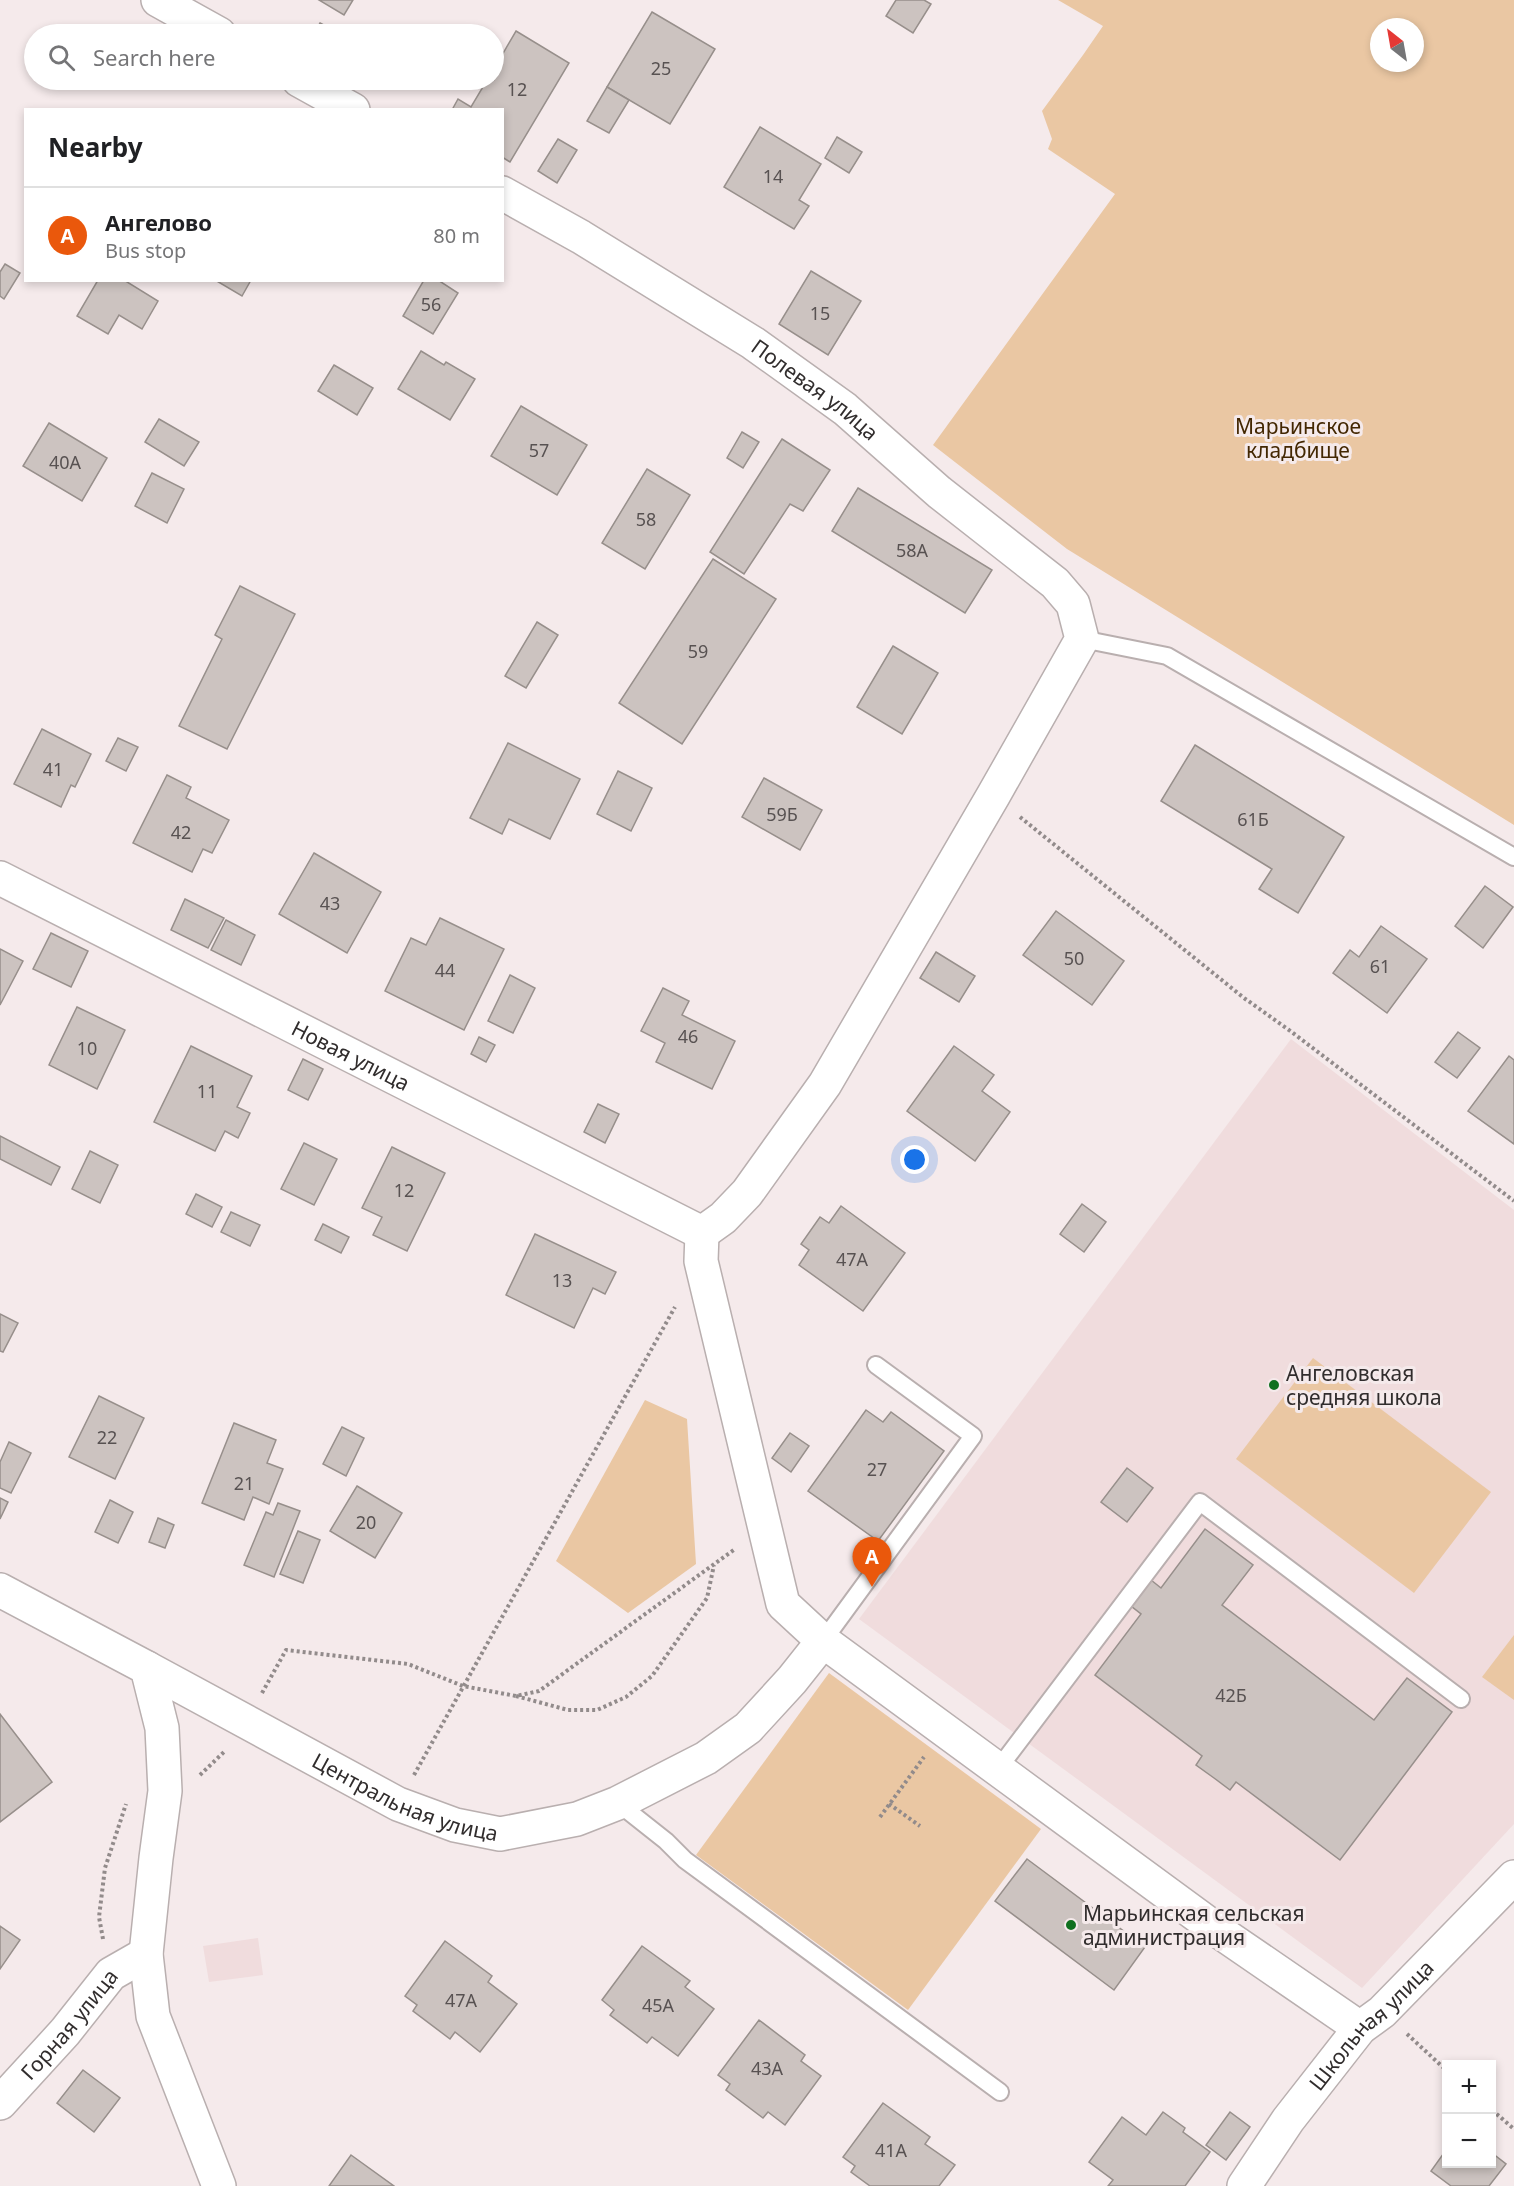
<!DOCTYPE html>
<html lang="en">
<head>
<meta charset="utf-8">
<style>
  :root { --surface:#fff; --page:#f2f2f2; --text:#202124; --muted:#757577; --line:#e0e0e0; --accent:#ea580c }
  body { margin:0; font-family:"Noto Sans",sans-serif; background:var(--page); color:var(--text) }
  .controls { position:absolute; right:18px; bottom:18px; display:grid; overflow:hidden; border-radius:0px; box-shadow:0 3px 9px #0003 }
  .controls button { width:54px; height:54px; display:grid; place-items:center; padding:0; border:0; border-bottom:2px solid var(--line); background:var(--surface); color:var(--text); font:30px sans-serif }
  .compass { position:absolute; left:1370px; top:18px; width:54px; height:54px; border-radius:50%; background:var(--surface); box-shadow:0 3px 9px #0003; rotate:329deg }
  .you { position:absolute; left:915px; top:1160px; width:21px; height:21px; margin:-15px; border:4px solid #fff; border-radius:50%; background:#1a73e8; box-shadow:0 0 0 9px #1a73e833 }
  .badge { display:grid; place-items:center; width:39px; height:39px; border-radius:50%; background:var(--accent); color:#fff; font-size:20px; font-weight:700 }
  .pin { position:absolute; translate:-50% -50px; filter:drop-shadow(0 2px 3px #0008) }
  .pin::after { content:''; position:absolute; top:32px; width:21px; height:18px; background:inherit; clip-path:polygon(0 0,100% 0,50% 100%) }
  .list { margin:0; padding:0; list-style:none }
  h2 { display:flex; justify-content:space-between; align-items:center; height:78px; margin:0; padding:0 24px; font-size:26px }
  h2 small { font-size:20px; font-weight:400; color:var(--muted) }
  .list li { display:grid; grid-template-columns:39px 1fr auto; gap:18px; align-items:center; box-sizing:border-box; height:96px; padding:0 24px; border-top:2px solid var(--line) }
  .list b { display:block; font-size:22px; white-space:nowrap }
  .list p { margin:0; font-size:20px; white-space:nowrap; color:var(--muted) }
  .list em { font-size:20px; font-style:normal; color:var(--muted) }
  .icon { flex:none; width:33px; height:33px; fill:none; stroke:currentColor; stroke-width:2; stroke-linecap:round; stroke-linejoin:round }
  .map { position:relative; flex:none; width:1514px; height:2186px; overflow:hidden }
  .search { position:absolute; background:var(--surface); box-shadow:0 3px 9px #0003; left:24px; top:24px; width:480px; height:66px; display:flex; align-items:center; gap:15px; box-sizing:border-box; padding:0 21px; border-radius:33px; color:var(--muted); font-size:22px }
  .panel { position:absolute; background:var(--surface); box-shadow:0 3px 9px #0003; left:24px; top:108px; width:480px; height:174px; border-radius:0px }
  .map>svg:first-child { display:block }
  .built { fill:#f0dcdd }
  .green { fill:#eac7a3; fill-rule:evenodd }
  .building { fill:#ccc3c0; stroke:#978f8b; stroke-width:1.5 }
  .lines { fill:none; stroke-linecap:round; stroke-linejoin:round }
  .lane-casing { stroke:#b9afaf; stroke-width:20 }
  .street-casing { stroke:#b9afaf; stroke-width:36 }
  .secondary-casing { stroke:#b9afaf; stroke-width:36 }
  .path { stroke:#928b8b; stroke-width:4; stroke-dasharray:3 3; stroke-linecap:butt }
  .lane { stroke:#fff; stroke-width:16 }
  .street { stroke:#fff; stroke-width:33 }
  .secondary { stroke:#fff; stroke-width:33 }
  .poi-dot { fill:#0f701f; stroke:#f5eaeb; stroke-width:2 }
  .labels { text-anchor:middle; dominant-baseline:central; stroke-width:6; stroke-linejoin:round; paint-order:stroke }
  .number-label { font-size:18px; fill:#585252 }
  .street-label { font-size:21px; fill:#312d2d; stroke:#f5eaeb }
  .park-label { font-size:21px; fill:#432702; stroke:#f5eaeb }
  .poi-label { font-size:21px; fill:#312d2d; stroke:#f5eaeb; text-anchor:start }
</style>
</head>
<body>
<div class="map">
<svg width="1514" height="2186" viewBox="0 0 1514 2186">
  <rect width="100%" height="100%" fill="#f5eaeb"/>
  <g class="built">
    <path d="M1291,1039L1514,1210V1824L1362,1988L859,1619Z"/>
    <path d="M258,1938L263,1975L209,1982L203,1946Z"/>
  </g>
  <g class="green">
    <path d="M1058,0H1514V825L1067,549L933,445L1115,194L1048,149L1052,139L1042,111L1083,55L1103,26ZM1379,27H1415V63H1379Z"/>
    <path d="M1313,1358L1491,1492L1414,1593L1236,1459Z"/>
    <path d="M645,1400L687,1419L696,1564L628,1613L556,1561Z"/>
    <path d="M1514,1635V1700L1482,1677Z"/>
    <path d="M829,1673L1041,1829L908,2010L696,1855Z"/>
  </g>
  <g class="building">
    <path d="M319,0H353L344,15Z"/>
    <path d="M896,0H924L931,4L913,33L886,16Z"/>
    <path d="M652,12L715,49L670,124L607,87Z"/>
    <path d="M320,23L340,34H314Z"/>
    <path d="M516,31L569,63L510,162L502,157V110H452L458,99L471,107L487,80H494V69Z"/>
    <path d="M607,87L629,100L609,133L587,121Z"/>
    <path d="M760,127L821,164L799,200L809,206L794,229L724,187Z"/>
    <path d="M837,137L862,152L849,173L825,158Z"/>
    <path d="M558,139L577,150L557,183L538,171Z"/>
    <path d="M5,264L20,273L4,299L0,296V272Z"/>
    <path d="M811,271L861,301L828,355L779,324Z"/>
    <path d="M98,280H124L158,301L142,329L119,315L108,334L77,316Z"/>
    <path d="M215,280H251L242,296Z"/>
    <path d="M424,280H438L458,293L433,334L403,316Z"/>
    <path d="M421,351L444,365L446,362L475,379L450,420L398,389Z"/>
    <path d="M334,365L373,388L357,415L318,391Z"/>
    <path d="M521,406L587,445L557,495L491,456Z"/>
    <path d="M159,419L199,442L184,466L145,442Z"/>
    <path d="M49,423L107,458L82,501L23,466Z"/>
    <path d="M742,432L759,442L743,468L727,458Z"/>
    <path d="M782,439L830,470L803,511L790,504L744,574L710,552Z"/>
    <path d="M647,469L690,495L645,569L602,543Z"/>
    <path d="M152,473L184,489L167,523L135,506Z"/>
    <path d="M858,488L992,570L965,613L832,531Z"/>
    <path d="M713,559L776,599L682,744L619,703Z"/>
    <path d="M240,586L295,614L227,749L179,726L222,639L215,635Z"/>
    <path d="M537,622L558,635L526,688L505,676Z"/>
    <path d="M893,646L938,673L902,734L857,707Z"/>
    <path d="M42,729L91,754L75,787L71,785L61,807L14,784Z"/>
    <path d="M118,738L138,747L126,771L106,761Z"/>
    <path d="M508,743L580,779L550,839L509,819L502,834L470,818Z"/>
    <path d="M1195,745L1344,837L1298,913L1259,889L1272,869L1161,801Z"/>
    <path d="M618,771L652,788L631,831L597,814Z"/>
    <path d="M167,775L191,787L186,798L229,820L212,853L203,849L192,872L133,843Z"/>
    <path d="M764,778L822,810L800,850L742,817Z"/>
    <path d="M314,853L381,892L347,953L279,914Z"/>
    <path d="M1485,886L1513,907L1483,948L1455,926Z"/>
    <path d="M185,899L224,918L208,948L171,930Z"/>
    <path d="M1056,911L1124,961L1092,1005L1023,955Z"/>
    <path d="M440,918L504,949L464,1030L385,991L411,938L426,945Z"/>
    <path d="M226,920L255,935L241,965L211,950Z"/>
    <path d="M1381,926L1427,959L1387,1013L1333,973L1350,950L1359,957Z"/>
    <path d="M51,933L88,951L71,987L33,969Z"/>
    <path d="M0,949L23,961L0,1005Z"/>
    <path d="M936,952L975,976L959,1002L920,978Z"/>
    <path d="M510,975L535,988L513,1033L488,1021Z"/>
    <path d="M663,988L689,1001L682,1015L735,1041L712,1089L656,1062L665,1043L641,1031Z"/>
    <path d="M77,1007L125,1030L97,1089L49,1065Z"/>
    <path d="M1458,1032L1480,1048L1457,1078L1435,1062Z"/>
    <path d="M479,1037L495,1045L486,1062L471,1054Z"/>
    <path d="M191,1046L252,1076L237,1107L250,1113L238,1138L225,1131L215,1151L154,1122Z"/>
    <path d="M954,1046L994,1075L982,1091L1010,1112L975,1161L907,1111Z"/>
    <path d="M1509,1056L1514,1060V1144L1468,1111Z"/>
    <path d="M303,1059L323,1069L308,1100L288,1090Z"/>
    <path d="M598,1104L619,1114L605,1143L584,1132Z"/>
    <path d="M0,1136L60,1167L51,1185L0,1159Z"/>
    <path d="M304,1143L337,1159L314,1205L281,1189Z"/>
    <path d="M392,1147L445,1173L407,1251L373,1235L382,1217L362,1208Z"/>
    <path d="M90,1151L118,1165L100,1203L72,1189Z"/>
    <path d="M196,1194L222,1207L212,1227L186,1214Z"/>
    <path d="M1082,1204L1106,1222L1084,1252L1060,1234Z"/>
    <path d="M841,1206L905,1253L863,1311L799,1265L809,1250L801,1244L820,1217L829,1223Z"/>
    <path d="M231,1212L260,1225L250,1246L221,1232Z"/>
    <path d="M323,1224L349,1237L341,1253L315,1240Z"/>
    <path d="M535,1234L616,1272L605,1294L593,1288L574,1328L506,1295Z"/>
    <path d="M0,1314L18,1323L3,1352L0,1351Z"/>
    <path d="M99,1396L144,1418L115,1479L69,1457Z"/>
    <path d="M866,1410L883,1422L891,1412L944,1451L878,1541L808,1491Z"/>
    <path d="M234,1423L276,1440L267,1463L283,1469L269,1504L253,1497L244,1520L202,1503Z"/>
    <path d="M342,1427L364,1438L346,1476L323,1464Z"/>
    <path d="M790,1433L809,1446L791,1472L772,1458Z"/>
    <path d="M9,1442L31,1453L11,1493L0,1488V1462Z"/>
    <path d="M1127,1468L1153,1488L1127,1522L1101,1502Z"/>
    <path d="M357,1486L402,1513L375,1558L330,1531Z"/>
    <path d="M0,1498L8,1502L0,1519Z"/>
    <path d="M110,1500L133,1512L118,1543L95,1532Z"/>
    <path d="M278,1503L300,1511L274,1577L244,1565L266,1512L273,1515Z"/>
    <path d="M158,1518L174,1525L165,1548L149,1542Z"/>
    <path d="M1205,1529L1253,1565L1222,1605L1374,1720L1407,1678L1452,1712L1340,1860L1236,1782L1230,1790L1214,1778L1196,1765L1202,1756L1095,1675L1141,1614L1131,1606L1151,1580L1161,1588Z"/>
    <path d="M298,1531L320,1540L303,1583L280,1574Z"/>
    <path d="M0,1714L52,1782L0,1822Z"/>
    <path d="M1027,1859L1145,1947L1114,1990L995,1901Z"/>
    <path d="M0,1926L20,1940L0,1969Z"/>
    <path d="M445,1941L492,1976L488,1982L517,2004L480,2052L455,2032L450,2039L413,2011L417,2005L405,1996Z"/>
    <path d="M642,1946L690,1981L685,1987L714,2009L678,2056L652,2037L647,2043L610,2015L614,2010L602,2000Z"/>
    <path d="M759,2020L805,2055L801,2061L821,2076L785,2125L768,2112L763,2118L726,2090L730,2084L718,2075Z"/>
    <path d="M83,2070L120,2098L94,2132L57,2103Z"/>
    <path d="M883,2103L930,2137L925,2144L955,2165L939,2186H870L851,2172L855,2166L843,2157Z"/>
    <path d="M1163,2112L1185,2128L1183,2132L1210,2152L1185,2186H1108L1113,2180L1089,2162L1122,2117L1146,2135Z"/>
    <path d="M1230,2112L1250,2127L1226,2160L1206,2145Z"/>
    <path d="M1446,2150V2164H1492V2153L1506,2164L1489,2186H1451L1431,2171Z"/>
    <path d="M351,2155L394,2186H329Z"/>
  </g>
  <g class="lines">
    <g class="lane-casing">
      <g id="lane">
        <path d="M1082,639L1167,656L1514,857"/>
        <path d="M823,1641L973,1436L876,1365"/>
        <path d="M998,1769L1200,1502L1461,1699"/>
        <path d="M618,1803L666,1841L685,1860L1000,2092"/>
      </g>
    </g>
    <g class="street-casing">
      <g id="street">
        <path d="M158,0L219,34"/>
        <path d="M299,80L353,110"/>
        <path id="s1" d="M502,193L581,237L753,343L845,409L939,492L1055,583L1073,604L1082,639L993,796L825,1084L747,1193L723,1218L702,1233"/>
        <path id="s2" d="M0,878L702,1233"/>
        <path d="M702,1233L701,1261L783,1604L823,1641L1217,1930L1360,2028"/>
        <path id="s3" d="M147,1668L398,1804L455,1825L500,1834L577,1819L618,1803L706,1758L748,1728L792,1680L823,1641"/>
        <path id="s4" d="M0,2103L65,2032L111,1974L146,1954"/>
        <path id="s5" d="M1244,2186L1288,2120L1360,2028L1382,2012L1514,1877"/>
      </g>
    </g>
    <g class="secondary-casing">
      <path id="secondary" d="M0,1590L147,1668L162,1728L165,1791L156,1858L146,1954L153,2016L219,2186"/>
    </g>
    <g class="path">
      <path d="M1020,817L1244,998L1289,1030L1514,1201"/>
      <path d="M262,1693L286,1650L408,1664L463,1686L516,1696L539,1691L735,1549"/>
      <path d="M516,1696L568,1710H597L626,1697L652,1676L707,1598L714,1565"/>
      <path d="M200,1775L225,1751"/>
      <path d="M414,1775L675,1307"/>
      <path d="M889,1804L920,1826"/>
      <path d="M880,1817L924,1757"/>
      <path d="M103,1939L99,1917L105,1868L126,1804"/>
      <path d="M1407,2034L1446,2070"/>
      <path d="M1492,2110L1514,2129"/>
    </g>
    <use href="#lane" class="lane"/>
    <use href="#street" class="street"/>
    <use href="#secondary" class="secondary"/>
  </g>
  <g class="poi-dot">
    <circle cx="1274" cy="1385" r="6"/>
    <circle cx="1071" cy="1925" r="6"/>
  </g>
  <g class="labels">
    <g class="number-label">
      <text x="661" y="68">25</text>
      <text x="517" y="89">12</text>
      <text x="773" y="176">14</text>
      <text x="431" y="304">56</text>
      <text x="820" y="313">15</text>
      <text x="539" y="450">57</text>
      <text x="65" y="462">40А</text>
      <text x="646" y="519">58</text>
      <text x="912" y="550">58А</text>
      <text x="698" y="651">59</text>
      <text x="53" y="769">41</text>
      <text x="782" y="814">59Б</text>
      <text x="1253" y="819">61Б</text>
      <text x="181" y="832">42</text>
      <text x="330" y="903">43</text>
      <text x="1074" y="958">50</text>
      <text x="1380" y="966">61</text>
      <text x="445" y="970">44</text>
      <text x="688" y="1036">46</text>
      <text x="87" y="1048">10</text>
      <text x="207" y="1091">11</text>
      <text x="404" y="1190">12</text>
      <text x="852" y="1259">47А</text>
      <text x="562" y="1280">13</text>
      <text x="107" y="1437">22</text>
      <text x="877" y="1469">27</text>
      <text x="244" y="1483">21</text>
      <text x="366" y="1522">20</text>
      <text x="1231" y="1695">42Б</text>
      <text x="461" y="2000">47А</text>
      <text x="658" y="2005">45А</text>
      <text x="767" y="2068">43А</text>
      <text x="891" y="2150">41А</text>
    </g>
    <g class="street-label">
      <text stroke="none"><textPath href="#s1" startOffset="370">Полевая улица</textPath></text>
      <text stroke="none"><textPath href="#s2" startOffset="393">Новая улица</textPath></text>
      <text stroke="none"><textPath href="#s3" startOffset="290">Центральная улица</textPath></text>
      <text stroke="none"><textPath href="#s4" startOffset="105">Горная улица</textPath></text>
      <text stroke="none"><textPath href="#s5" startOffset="206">Школьная улица</textPath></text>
    </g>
    <g class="park-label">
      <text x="1298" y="426">Марьинское<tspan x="1298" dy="24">кладбище</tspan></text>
    </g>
    <g class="poi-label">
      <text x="1286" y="1373">Ангеловская<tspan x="1286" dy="24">средняя школа</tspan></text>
      <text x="1083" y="1913">Марьинская сельская<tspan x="1083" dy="24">администрация</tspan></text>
    </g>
  </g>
</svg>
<div class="controls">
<button>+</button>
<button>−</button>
</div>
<svg class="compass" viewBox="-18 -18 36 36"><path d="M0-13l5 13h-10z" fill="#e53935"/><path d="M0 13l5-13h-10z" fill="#757577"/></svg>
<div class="you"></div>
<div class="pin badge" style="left:872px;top:1587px">A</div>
<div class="search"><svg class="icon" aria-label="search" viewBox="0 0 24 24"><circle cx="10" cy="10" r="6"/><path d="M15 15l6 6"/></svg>Search here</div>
<section class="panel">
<h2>Nearby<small></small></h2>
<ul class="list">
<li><span class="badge">A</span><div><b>Ангелово</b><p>Bus stop</p></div><em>80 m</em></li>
</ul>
</section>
</div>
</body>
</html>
